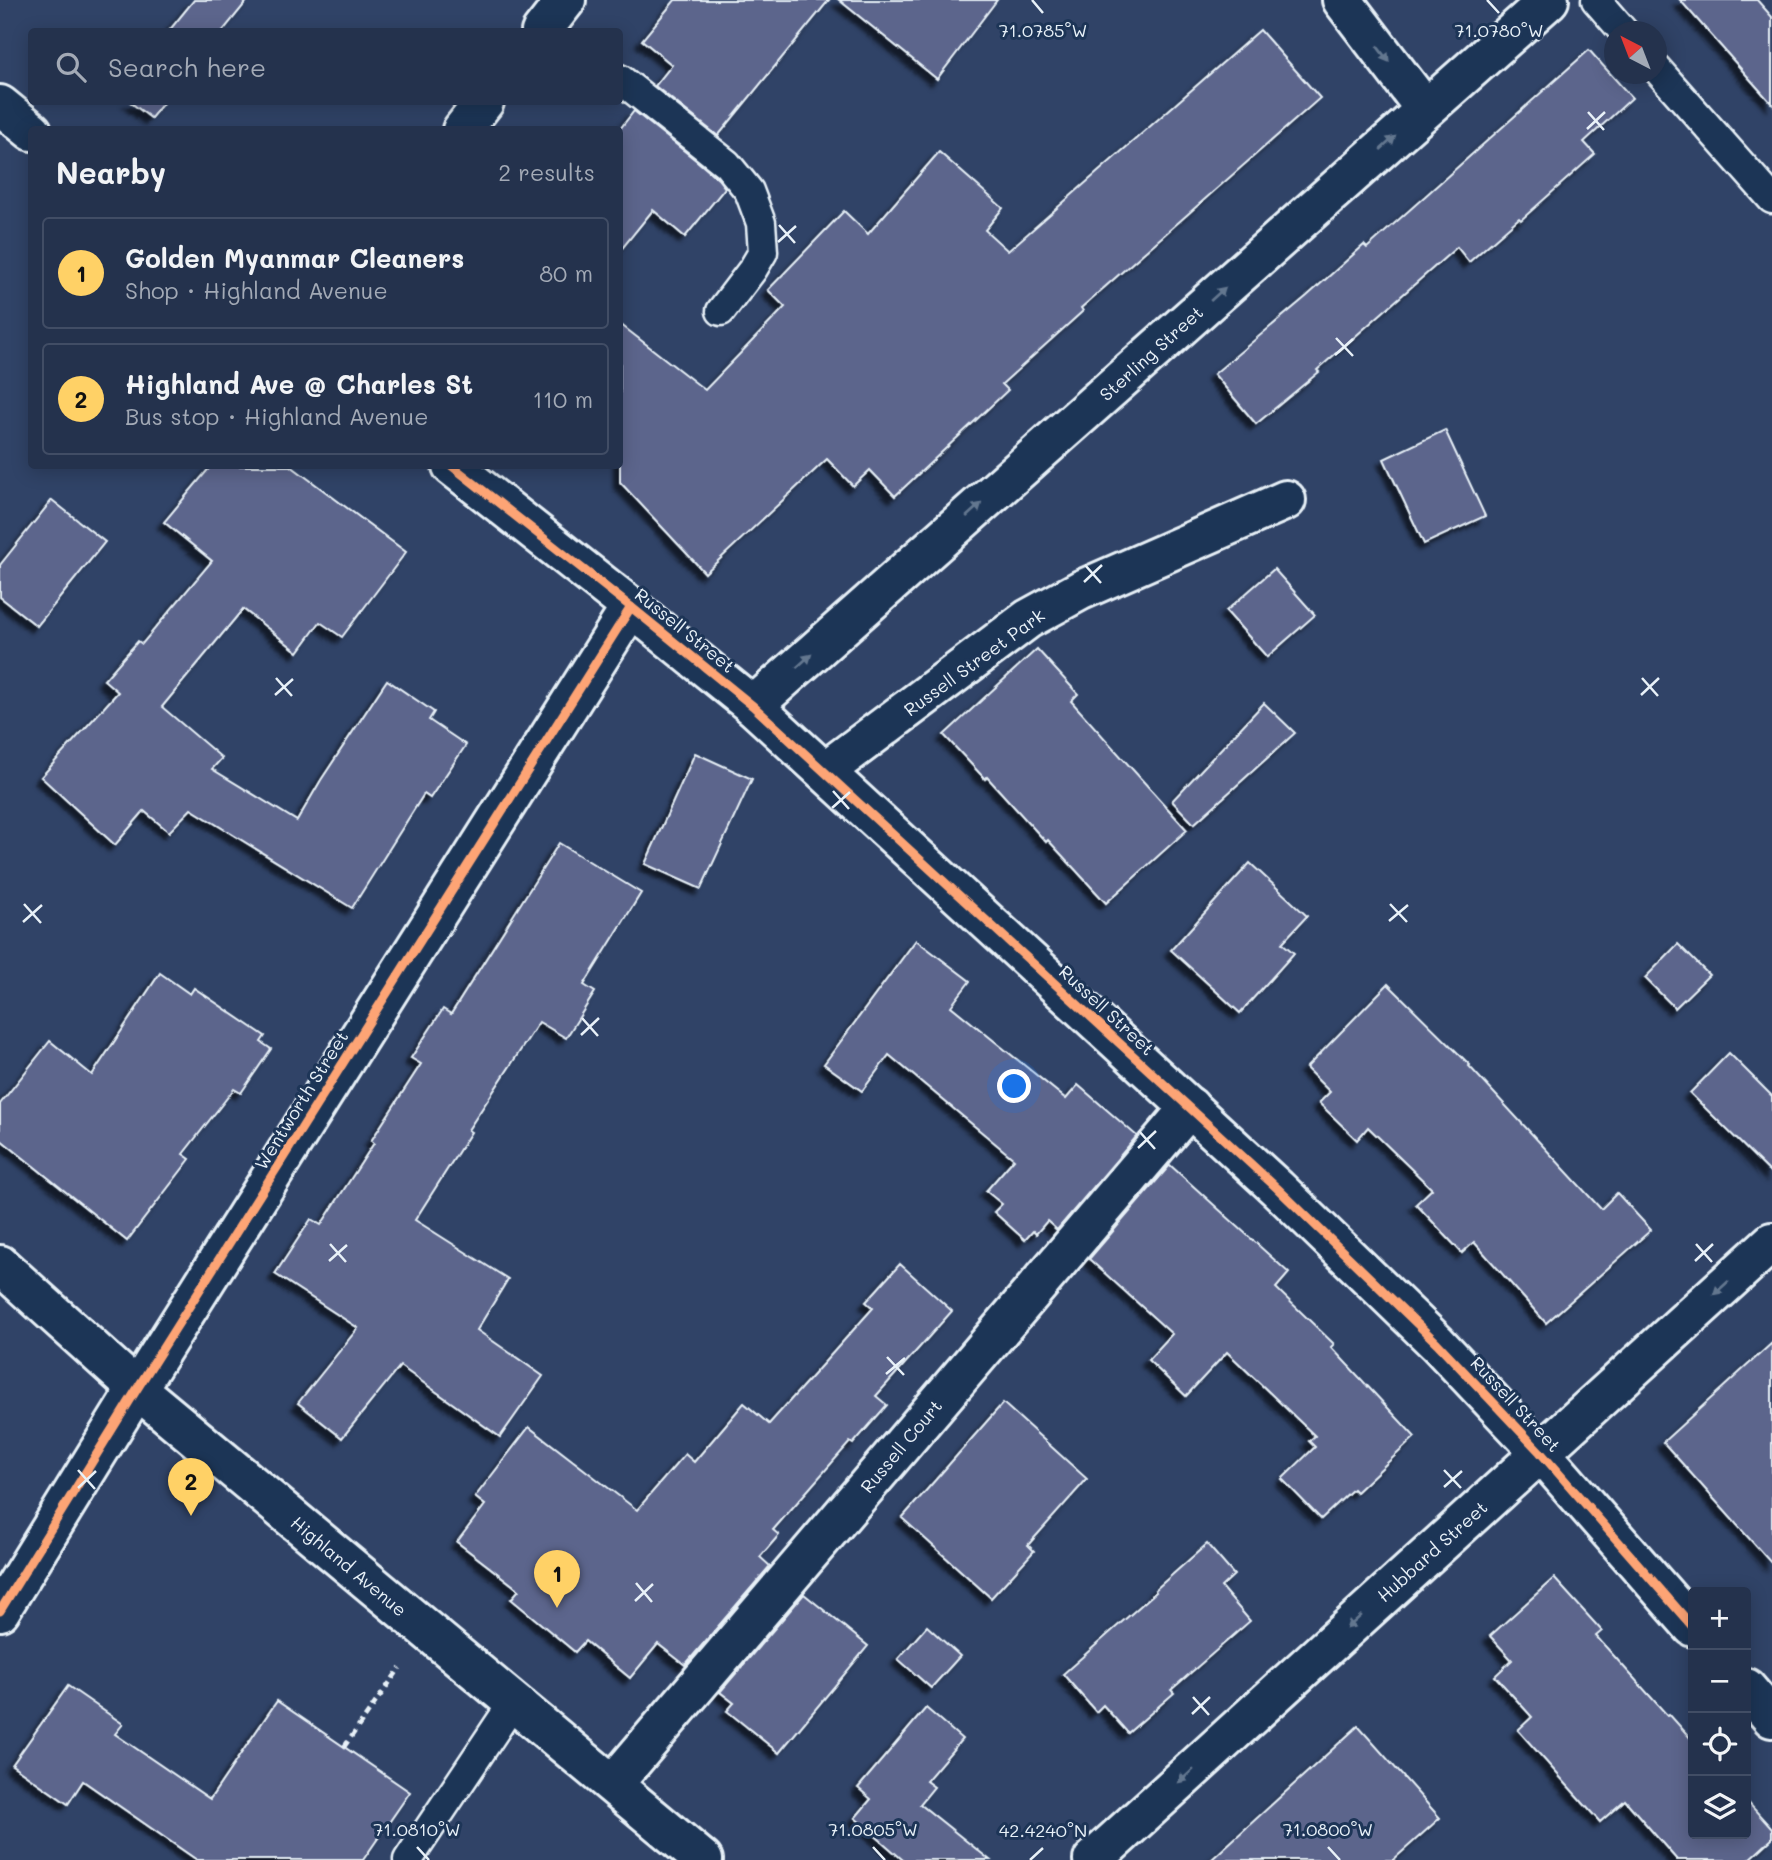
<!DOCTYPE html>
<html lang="en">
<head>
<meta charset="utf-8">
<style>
  :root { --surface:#24324d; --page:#303e57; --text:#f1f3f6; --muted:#a3aab6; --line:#414d65; --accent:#ffd166 }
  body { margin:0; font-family:Mali,sans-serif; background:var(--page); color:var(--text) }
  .controls { position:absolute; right:21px; bottom:21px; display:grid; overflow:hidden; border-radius:7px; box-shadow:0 4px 18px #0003 }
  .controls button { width:63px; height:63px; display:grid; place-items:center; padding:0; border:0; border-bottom:2px solid var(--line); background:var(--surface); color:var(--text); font:35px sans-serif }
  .compass { position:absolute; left:1604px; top:21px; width:63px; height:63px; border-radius:50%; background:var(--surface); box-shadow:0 4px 18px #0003; rotate:318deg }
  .you { position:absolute; left:1015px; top:1087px; width:24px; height:24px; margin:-18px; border:5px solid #fff; border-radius:50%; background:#1a73e8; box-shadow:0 0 0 10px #1a73e833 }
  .badge { display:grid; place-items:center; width:46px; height:46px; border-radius:50%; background:var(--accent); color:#111; font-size:23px; font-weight:700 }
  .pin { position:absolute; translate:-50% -58px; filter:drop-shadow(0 2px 4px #0008) }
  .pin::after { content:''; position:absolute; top:37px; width:24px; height:21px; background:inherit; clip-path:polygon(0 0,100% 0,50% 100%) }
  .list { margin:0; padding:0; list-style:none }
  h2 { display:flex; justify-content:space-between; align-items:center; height:91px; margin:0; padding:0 28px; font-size:30px }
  h2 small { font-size:23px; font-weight:400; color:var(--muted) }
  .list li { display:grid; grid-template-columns:46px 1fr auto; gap:21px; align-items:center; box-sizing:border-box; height:112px; margin:0 14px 14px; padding:0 14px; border:2px solid var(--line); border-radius:7px }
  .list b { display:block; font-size:26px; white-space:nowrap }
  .list p { margin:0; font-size:23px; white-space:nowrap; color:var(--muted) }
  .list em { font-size:23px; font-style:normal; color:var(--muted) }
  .icon { flex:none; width:38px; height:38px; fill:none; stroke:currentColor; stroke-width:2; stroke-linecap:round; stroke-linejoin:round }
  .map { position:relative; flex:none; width:1772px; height:1860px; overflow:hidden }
  .search { position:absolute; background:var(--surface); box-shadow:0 4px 18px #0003; left:28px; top:28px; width:595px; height:77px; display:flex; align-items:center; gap:18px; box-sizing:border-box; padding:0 24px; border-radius:7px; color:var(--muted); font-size:26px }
  .panel { position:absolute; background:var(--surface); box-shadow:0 4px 18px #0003; left:28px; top:126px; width:595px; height:343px; border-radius:7px }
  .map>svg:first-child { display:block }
  .building { fill:#5c658c; stroke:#e8f1f8; stroke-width:2; filter:url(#shadow) }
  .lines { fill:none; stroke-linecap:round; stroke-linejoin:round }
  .lane-casing { stroke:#e8f1f8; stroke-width:33 }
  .street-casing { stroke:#e8f1f8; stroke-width:44 }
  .secondary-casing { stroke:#e8f1f8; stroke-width:44 }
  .path { stroke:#e8f1f8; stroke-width:4.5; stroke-dasharray:7 5; stroke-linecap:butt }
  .lane { stroke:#1d3557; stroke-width:28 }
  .street { stroke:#1d3557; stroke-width:38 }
  .secondary { stroke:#1d3557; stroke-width:38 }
  .cycleway-casing { stroke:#1d3557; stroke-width:13 }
  .cycleway { stroke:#fda474; stroke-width:9 }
  .oneway { fill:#64778f }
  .ticks { fill:none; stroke:#e8f1f8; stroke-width:2.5 }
  .labels { text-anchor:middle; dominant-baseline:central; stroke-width:6; stroke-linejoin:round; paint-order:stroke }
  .street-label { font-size:18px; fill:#e8f1f8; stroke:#1d3557 }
  .ticks-label { font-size:18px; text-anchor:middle; fill:#e8f1f8; stroke:#1d3557; stroke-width:6; stroke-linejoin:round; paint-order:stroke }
</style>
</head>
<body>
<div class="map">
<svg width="1772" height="1860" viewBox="0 0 1772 1860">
  <defs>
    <filter id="shadow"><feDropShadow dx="-6" dy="6" stdDeviation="2" flood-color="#0009"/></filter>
  </defs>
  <rect width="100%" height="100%" fill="#304367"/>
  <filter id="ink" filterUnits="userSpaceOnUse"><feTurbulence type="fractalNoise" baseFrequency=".0143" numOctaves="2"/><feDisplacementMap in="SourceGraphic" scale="14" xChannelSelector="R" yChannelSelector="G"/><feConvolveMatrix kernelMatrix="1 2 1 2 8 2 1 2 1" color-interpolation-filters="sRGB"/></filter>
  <g filter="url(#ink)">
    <g class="building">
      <path d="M194,0H248L222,32H168Z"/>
      <path d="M675,0H829L718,136L655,86L672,65L642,40Z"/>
      <path d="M839,0H997L937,79Z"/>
      <path d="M1680,0H1757L1772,17V104Z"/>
      <path d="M1260,30L1320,98L1081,308L1083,311L1002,384L1008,390L895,496L870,470L853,486L827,459L705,573L620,482V324L705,390L785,307L768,290L844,211L868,234L939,152L1003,208L985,230L1008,251Z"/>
      <path d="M1589,50L1632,98L1584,142L1595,154L1521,220L1519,218L1469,262L1457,247L1317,370L1319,372L1256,424L1214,374L1307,296L1364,245L1367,248Z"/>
      <path d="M130,102H164L151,118Z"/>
      <path d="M634,111L697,161L718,179L725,188L685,237L653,210L620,251V129Z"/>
      <path d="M1445,430L1485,516L1424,544L1384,459Z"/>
      <path d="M211,466H291L406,552L342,637L320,622L298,652L243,609L162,707L222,758L212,769L297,821L321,780L387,680L434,712L429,720L466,745L430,798L424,794L352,908L191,809L169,832L144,811L115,845L41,777L118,692L104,680L138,641L142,644L212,561L164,522Z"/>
      <path d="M52,500L105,542L37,626L0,597V565Z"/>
      <path d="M1274,569L1315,615L1267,657L1226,611Z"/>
      <path d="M1037,649L1078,694L1071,701L1187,830L1106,903L1048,840L1046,842L987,777L985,779L944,735Z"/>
      <path d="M1264,703L1295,733L1194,824L1172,801Z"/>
      <path d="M695,753L752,779L701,889L645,864Z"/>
      <path d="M559,843L641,893L584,985L595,992L566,1038L539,1022L468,1130L471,1132L415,1220L508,1279L477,1330L543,1376L500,1437L400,1366L342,1438L298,1403L358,1328L275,1274L311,1219L321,1225L374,1143L371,1141L421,1064L411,1058L443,1009L451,1014Z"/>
      <path d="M1250,863L1307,916L1282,943L1294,953L1240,1013L1171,950Z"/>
      <path d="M916,940L970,981L951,1006L1066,1099L1078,1085L1137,1136L1057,1230L1047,1221L1036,1234L1033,1231L1025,1240L994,1212L1002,1204L986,1191L1014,1159L889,1055L862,1091L824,1064Z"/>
      <path d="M1678,944L1709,975L1675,1008L1645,978Z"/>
      <path d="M160,973L190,994L194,988L265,1036L261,1042L271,1049L241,1093L234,1089L183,1154L190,1159L127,1241L0,1139V1104L50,1041L92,1075Z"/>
      <path d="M1388,984L1470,1065L1469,1066L1601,1209L1617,1193L1651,1230L1546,1323L1474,1242L1462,1253L1416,1204L1432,1189L1368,1127L1357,1140L1319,1103L1330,1092L1306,1068Z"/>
      <path d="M1729,1053L1772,1096V1174L1690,1093Z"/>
      <path d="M1170,1165L1289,1273L1276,1288L1334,1344L1331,1347L1415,1437L1356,1492L1353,1489L1321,1519L1282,1479L1315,1447L1309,1441L1315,1436L1227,1352L1186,1396L1148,1360L1172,1334L1089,1259Z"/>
      <path d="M900,1264L952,1311L876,1396L887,1405L853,1444L850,1442L773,1530L779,1535L760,1557L770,1566L685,1665L658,1644L630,1678L585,1641L575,1652L511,1599L519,1590L457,1542L485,1505L475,1497L529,1427L637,1510L685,1454L694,1462L744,1403L769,1424L873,1308L866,1302Z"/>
      <path d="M1772,1343V1564L1663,1442Z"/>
      <path d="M1003,1403L1087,1479L1028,1545L1034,1551L991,1598L902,1518Z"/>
      <path d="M1207,1544L1234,1575L1221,1587L1250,1621L1171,1690L1174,1693L1128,1733L1103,1705L1096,1712L1063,1674L1156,1592L1155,1590Z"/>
      <path d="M1554,1578L1602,1631L1596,1636L1667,1715L1669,1714L1693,1741V1834H1746V1800L1772,1829V1839L1749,1860H1677L1625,1800L1600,1822L1518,1730L1532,1717L1495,1676L1512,1660L1490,1636Z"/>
      <path d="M804,1594L868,1646L779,1753L727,1711L734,1703L720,1692Z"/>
      <path d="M927,1626L960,1656L931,1688L898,1659Z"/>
      <path d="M68,1686L123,1724L115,1734L210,1799L277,1701L410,1792L363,1860H197L83,1781L68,1804L12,1765Z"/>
      <path d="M926,1708L962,1739L926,1781L934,1787L920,1804L990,1860H903L855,1818L871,1799L858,1788Z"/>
      <path d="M1358,1726L1440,1818L1393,1860H1211Z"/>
    </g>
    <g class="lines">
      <g class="lane-casing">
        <g id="lane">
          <path d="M1596,0L1624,32"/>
          <path d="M1656,68L1772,199"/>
          <path d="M620,79L727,164L749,191L761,223L763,252L753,269L721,311"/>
          <path d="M408,1860L513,1703"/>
        </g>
      </g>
      <g class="street-casing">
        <g id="street">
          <path d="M1342,0L1425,109"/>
          <path d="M541,32L566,0"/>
          <path d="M0,105L32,131"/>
          <path d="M462,130L484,102"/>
          <path d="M452,466L631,607L753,706L1277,1188L1437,1343L1540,1452L1693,1627"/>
          <path d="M753,706L1549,0"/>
          <path d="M825,771L1028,619L1081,590L1286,500"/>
          <path d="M0,1611L137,1389L631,607"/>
          <path d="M1746,1688L1772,1718"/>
          <path d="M613,1784L1190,1107"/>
          <path d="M1093,1860L1772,1242"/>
        </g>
      </g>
      <g class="secondary-casing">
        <path id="secondary" d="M0,1265L137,1389L703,1860"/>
      </g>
      <path class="path" d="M344,1747L400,1668"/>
      <use href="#lane" class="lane"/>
      <use href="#street" class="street"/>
      <use href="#secondary" class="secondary"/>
      <g class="cycleway-casing">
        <g id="cycleway">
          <path d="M452,466L631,607L753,706L1277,1188L1437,1343L1540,1452L1693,1627"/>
          <path d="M0,1611L137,1389L631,607"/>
        </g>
      </g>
      <use href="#cycleway" class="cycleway"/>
    </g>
    <defs><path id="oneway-solid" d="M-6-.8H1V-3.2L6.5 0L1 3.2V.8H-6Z" transform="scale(1.75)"/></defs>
    <g class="oneway">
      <use href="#oneway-solid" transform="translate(1383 54) rotate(53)"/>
      <use href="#oneway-solid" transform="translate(1388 143) rotate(-42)"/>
      <use href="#oneway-solid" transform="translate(1218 294) rotate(-42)"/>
      <use href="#oneway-solid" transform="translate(974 510) rotate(-42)"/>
      <use href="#oneway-solid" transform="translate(804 661) rotate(-42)"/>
      <use href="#oneway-solid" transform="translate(1721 1288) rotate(138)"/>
      <use href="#oneway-solid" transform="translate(1354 1622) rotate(138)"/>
      <use href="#oneway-solid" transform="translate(1186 1776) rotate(138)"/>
    </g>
  </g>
  <path class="ticks" d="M1032,0L1043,13M1487,0L1499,13M1588,112L1604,130M1587,129L1605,112M779,225L795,243M778,242L796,226M1336,338L1353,356M1335,355L1353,339M1085,565L1101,583M1084,582L1102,565M276,678L292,696M1642,678L1658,696M275,695L293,679M1641,695L1659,678M833,791L849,809M832,808L850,792M24,904L41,923M1390,904L1407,922M1389,921L1408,905M23,922L42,905M582,1018L598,1036M581,1035L599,1018M1139,1131L1155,1149M1138,1148L1156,1131M330,1244L346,1262M1696,1244L1712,1262M329,1261L347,1245M1695,1261L1713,1244M887,1357L904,1375M886,1374L905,1358M78,1470L95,1489M1444,1470L1461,1488M1444,1487L1462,1471M78,1488L96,1471M636,1583L652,1602M635,1601L653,1584M1193,1697L1209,1715M1192,1714L1210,1697M417,1847L429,1860M873,1847L885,1860M1328,1847L1340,1860M1030,1860L1043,1848"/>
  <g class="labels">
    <g class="street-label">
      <text transform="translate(1151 353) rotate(-42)">Sterling Street</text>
      <text transform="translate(685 630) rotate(39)">Russell Street</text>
      <text transform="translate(974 662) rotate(-36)">Russell Street Park</text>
      <text transform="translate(1107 1010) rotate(43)">Russell Street</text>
      <text transform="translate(301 1100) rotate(-58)">Wentworth Street</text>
      <text transform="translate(1516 1404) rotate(47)">Russell Street</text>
      <text transform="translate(901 1446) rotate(-50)">Russell Court</text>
      <text transform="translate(1432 1551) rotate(-42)">Hubbard Street</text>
      <text transform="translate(349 1566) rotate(40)">Highland Avenue</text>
    </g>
  </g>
  <g class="ticks-label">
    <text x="1499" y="37">71.0780°W</text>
    <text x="1043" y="37">71.0785°W</text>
    <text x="417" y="1836">71.0810°W</text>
    <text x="873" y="1836">71.0805°W</text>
    <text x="1328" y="1836">71.0800°W</text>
    <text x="1043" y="1837">42.4240°N</text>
  </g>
</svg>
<div class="controls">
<button>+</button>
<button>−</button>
<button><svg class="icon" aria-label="locate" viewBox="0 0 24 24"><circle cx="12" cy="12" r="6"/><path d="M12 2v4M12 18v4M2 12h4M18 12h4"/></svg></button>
<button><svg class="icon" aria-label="layers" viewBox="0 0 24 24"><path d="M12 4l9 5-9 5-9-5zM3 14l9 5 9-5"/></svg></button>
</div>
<svg class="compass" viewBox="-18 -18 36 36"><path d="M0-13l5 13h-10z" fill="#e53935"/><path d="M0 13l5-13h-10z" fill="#a3aab6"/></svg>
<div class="you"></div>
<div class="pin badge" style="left:557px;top:1608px">1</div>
<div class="pin badge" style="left:191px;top:1516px">2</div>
<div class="search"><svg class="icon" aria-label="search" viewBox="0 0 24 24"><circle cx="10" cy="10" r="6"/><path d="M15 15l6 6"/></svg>Search here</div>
<section class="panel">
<h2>Nearby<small>2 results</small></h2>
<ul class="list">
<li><span class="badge">1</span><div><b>Golden Myanmar Cleaners</b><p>Shop · Highland Avenue</p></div><em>80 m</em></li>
<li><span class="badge">2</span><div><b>Highland Ave @ Charles St</b><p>Bus stop · Highland Avenue</p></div><em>110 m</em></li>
</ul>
</section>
</div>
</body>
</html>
